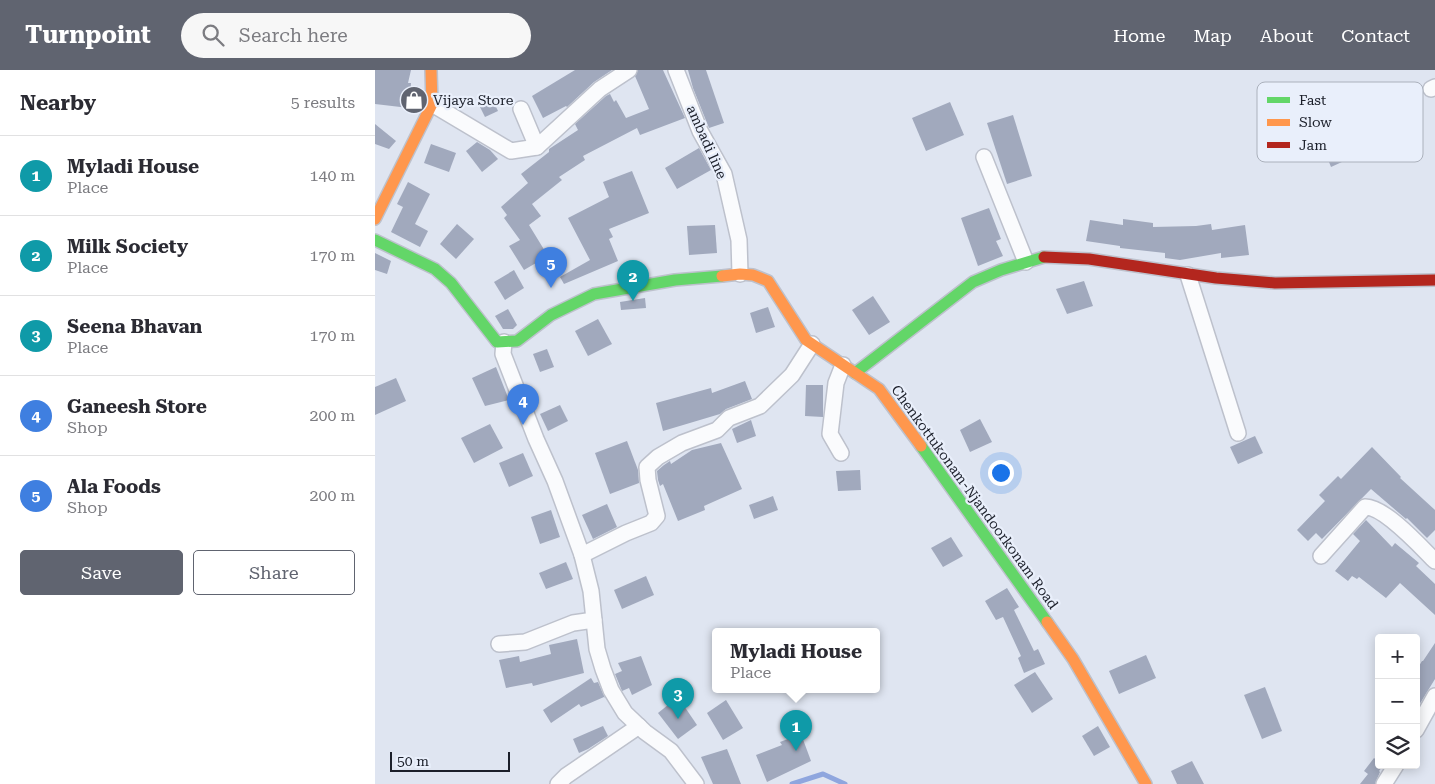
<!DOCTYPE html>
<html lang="en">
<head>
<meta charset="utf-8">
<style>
  :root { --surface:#fff; --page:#f7f7f7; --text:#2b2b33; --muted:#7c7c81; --line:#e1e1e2; --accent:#606470 }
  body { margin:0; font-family:"Roboto Serif",serif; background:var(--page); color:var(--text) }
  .controls { position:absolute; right:15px; bottom:15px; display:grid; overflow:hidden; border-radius:5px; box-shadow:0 2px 12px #0003 }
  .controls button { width:45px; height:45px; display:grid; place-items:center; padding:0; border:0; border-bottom:1px solid var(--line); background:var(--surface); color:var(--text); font:25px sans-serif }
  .scale { position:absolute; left:15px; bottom:12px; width:120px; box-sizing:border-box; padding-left:5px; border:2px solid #1b1f2a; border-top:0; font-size:14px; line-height:18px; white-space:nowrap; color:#1b1f2a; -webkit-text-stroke:4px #e9effb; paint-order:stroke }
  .you { position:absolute; left:625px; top:402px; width:18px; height:18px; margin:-12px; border:4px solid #fff; border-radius:50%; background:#1a73e8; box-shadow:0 0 0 8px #1a73e833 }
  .badge { display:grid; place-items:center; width:32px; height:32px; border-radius:50%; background:var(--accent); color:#fff; font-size:16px; font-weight:700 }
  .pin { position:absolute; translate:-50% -41px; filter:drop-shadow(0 1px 2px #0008) }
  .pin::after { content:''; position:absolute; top:26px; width:18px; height:15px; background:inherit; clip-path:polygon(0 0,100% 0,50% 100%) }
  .popup { position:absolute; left:337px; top:558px; width:168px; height:65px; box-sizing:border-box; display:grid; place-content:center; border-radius:5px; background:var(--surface); filter:drop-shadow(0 1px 4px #0005); font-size:16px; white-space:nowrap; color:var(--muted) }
  .popup b { font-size:19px; color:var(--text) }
  .popup::after { content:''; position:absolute; left:50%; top:100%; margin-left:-10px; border:10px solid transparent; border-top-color:var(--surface) }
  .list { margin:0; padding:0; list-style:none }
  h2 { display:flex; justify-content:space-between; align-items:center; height:65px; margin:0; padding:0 20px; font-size:21px }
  h2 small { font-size:16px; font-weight:400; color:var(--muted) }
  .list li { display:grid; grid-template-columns:32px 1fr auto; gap:15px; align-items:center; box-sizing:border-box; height:80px; padding:0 20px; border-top:1px solid var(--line) }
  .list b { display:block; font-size:19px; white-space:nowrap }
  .list p { margin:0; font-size:16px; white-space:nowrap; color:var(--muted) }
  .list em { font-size:16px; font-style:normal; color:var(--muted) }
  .actions { display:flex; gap:10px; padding:15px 20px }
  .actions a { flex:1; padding:11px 0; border:1px solid var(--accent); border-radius:5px; text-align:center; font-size:18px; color:var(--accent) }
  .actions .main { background:var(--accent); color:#fff }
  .icon { flex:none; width:28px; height:28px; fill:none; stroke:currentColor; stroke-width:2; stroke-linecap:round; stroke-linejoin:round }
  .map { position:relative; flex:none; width:1060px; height:714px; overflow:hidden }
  header { display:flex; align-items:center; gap:30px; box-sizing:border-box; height:70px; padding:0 25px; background:var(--accent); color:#fff }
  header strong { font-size:24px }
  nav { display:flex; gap:28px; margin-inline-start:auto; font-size:18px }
  .search { width:350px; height:45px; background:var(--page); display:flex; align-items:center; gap:12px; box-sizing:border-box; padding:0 18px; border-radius:28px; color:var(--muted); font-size:19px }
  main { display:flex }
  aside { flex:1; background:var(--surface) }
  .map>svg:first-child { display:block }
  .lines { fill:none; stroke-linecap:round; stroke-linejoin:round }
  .stream { stroke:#8fa6de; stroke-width:5 }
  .building { fill:#a1a9bd }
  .street-casing { stroke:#bdc1cc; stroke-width:18 }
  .fast-casing { stroke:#bdc1cc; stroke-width:14 }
  .slow-casing { stroke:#bdc1cc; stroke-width:14 }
  .jam-casing { stroke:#bdc1cc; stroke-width:14 }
  .street { stroke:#fafbfd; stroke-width:15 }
  .fast { stroke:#63d668; stroke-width:11 }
  .slow { stroke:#ff974d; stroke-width:11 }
  .jam { stroke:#b3261e; stroke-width:11 }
  .labels { text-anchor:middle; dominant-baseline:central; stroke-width:4.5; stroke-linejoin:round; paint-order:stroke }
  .poi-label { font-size:14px; fill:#1b1f2a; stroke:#e9effb; text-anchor:start }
  .street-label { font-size:14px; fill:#1b1f2a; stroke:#e9effb }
  .key { fill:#e9effb; stroke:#abb1bc; stroke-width:1 }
  .key-label { font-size:14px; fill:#1b1f2a }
</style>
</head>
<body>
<header>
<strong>Turnpoint</strong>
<div class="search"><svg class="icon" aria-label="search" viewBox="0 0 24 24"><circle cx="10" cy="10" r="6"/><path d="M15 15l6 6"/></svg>Search here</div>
<nav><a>Home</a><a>Map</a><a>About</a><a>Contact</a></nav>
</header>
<main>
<aside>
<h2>Nearby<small>5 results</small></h2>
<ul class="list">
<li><span class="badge" style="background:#0f9aa8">1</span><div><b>Myladi House</b><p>Place</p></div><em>140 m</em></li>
<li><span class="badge" style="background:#0f9aa8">2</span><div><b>Milk Society</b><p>Place</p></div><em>170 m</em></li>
<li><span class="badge" style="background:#0f9aa8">3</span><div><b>Seena Bhavan</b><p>Place</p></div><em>170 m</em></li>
<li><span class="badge" style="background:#3f7fe0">4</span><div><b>Ganeesh Store</b><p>Shop</p></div><em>200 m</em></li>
<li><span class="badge" style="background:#3f7fe0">5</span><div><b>Ala Foods</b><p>Shop</p></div><em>200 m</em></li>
</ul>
<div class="actions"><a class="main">Save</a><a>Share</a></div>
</aside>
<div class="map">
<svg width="1060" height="714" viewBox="0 0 1060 714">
  <rect width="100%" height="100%" fill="#dfe5f1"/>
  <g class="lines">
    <path class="stream" d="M417,714L448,704L470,714"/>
  </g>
  <g class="building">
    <path d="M0,0H36L33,13H36L34,38L0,34Z"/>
    <path d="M200,0H237L219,12L192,37L191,36L168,48L157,26Z"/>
    <path d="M263,0H288L310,48L265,65L262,58L208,86L210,90L184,107L187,110L157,134L166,146L154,155L173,186L149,200L134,176L145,170L129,148L132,145L126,137L153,113L146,104L174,82V79L203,60L200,54L231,26L235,24L239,32L241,30L251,48L274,39L260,6Z"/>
    <path d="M313,0H331L349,53L334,58L318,18Z"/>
    <path d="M115,24L123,41L110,47L102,31Z"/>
    <path d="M575,32L589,65L551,81L537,48Z"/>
    <path d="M638,45L657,106L632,114L612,53Z"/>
    <path d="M0,54L21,71L14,79L0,74Z"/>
    <path d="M970,62L980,86L956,97L946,72Z"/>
    <path d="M102,72L115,80L123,89L107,102L91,81Z"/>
    <path d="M56,74L81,83L74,102L49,93Z"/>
    <path d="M324,78L336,100L302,119L290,98Z"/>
    <path d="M257,101L274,143L234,159L238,167L234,169L243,191L189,214L185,207L215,190L193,148L234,127L228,112Z"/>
    <path d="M33,112L55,124L40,154L53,161L45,177L16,162L28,137L22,134Z"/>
    <path d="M614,138L626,169L621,171L628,186L603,196L586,148Z"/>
    <path d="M748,149L778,153V157L821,156L836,154L837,160L870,155L874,185L846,188V183L805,190L790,188V183L745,178V176L711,171L715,150L748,155Z"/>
    <path d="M82,154L99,169L81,189L65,174Z"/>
    <path d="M340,155L342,183L314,185L312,156Z"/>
    <path d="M0,183L16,191L12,204L0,200Z"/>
    <path d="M139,200L149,218L130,230L119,212Z"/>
    <path d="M709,211L718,236L692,244L681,219Z"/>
    <path d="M498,226L515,252L494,265L477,240Z"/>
    <path d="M270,228L271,238L246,240L245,232Z"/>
    <path d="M393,237L400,257L381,263L375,243Z"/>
    <path d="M133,239L142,255L138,259H128L120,246Z"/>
    <path d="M223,249L237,274L213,286L200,261Z"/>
    <path d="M172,279L179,297L165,302L158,284Z"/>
    <path d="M121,297L134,330L110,336L97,308Z"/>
    <path d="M21,308L31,331L0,345V317Z"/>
    <path d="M370,311L377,329L351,339L345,344L288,361L281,333L336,318L337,323Z"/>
    <path d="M431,315H448V347L430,346Z"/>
    <path d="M185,335L193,351L173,361L165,344Z"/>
    <path d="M605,349L617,372L595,382L585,360Z"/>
    <path d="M376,350L381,366L362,373L357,359Z"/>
    <path d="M115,354L128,378L99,393L86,368Z"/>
    <path d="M880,366L888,383L863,394L855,377Z"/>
    <path d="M252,371L263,400L264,413L235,424L220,383Z"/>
    <path d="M346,373L367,419L329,436L330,440L303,451L288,414L285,416L283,410L282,401L289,395L295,391L296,394L317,380Z"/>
    <path d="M997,377L1026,407L1025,408L1060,440V460L1052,468L1032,448L1031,449L996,419L947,469L941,463L933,471L922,460L950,431L944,425L963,406L966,409Z"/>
    <path d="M148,383L158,406L134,417L124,393Z"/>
    <path d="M485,400L486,420L463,421L461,401Z"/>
    <path d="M398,426L403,440L379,449L374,435Z"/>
    <path d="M232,434L242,457L218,469L207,445Z"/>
    <path d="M176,440L185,467L165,474L156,447Z"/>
    <path d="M991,450L1017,477L1020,473L1044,493L1041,496L1060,514V545L1025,513L1011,528L984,507L982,509L977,506L973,511L960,501L985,471L978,464Z"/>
    <path d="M576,467L588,486L568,497L556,478Z"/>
    <path d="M191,492L198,509L171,519L164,503Z"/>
    <path d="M271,506L279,525L247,539L239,520Z"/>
    <path d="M632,518L644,537L639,540L659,581L663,579L670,594L649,603L643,588L646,586L628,547L621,550L610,531Z"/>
    <path d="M202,569L209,603L158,616L157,613L131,618L124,590L144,586L145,592L176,584L174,575Z"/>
    <path d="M1060,573V609L1041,640V601L1047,591H1048Z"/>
    <path d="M771,585L781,608L744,624L734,601Z"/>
    <path d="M266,586L277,615L257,625L254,618L247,621L240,604L247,601L243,593Z"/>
    <path d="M660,602L678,629L657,643L639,615Z"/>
    <path d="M216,608L219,613L223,612L230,628L229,627L206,637L204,634L176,653L168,640Z"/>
    <path d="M890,617L907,661L887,669L869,625Z"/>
    <path d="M303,627L322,655L303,669L283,643Z"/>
    <path d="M351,630L368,658L348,670L332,643Z"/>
    <path d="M228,656L233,666L213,679L204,683L198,669Z"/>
    <path d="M723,656L735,677L719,686L707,666Z"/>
    <path d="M426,664L436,691L392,712L381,685L407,675L405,672Z"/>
    <path d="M352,679L366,714H338L326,687Z"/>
    <path d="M999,688L1004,692V695L1008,696L1004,701L1005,702L1000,714H985L993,704L989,701Z"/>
    <path d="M817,691L829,714H802L796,701Z"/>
  </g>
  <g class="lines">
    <g class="street-casing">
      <g id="street">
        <path d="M301,0L325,61L349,104L364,170L365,204"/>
        <path d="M1056,19L1060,17"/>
        <path d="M57,34L136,81L162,77L146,39"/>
        <path d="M162,77L225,19L254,0"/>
        <path d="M609,87L651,192"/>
        <path d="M813,205L863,363"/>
        <path d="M129,272L128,284L161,369L180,411L207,485L216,521L222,579L228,599L236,620L250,643L270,662L296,681L321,714"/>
        <path d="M466,383L455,364L461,313L468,295"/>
        <path d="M207,485L251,463L276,453L282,446L273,410L272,397L283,387L307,373L342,360L354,348L385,336L417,305L437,274"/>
        <path d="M946,486L990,437C1009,436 1046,477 1060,491"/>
        <path d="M124,574L150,572L198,553L219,550"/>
        <path d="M1041,660L1060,626"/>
        <path d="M183,714L191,706L264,656"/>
        <path d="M1009,714L1021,695"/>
      </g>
    </g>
    <g class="fast-casing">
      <g id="fast">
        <path d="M0,170L60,199L76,213L122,272L142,271L176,245L219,224L300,210L347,206"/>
        <path d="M480,303L598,212L626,200L669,187"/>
        <path d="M546,376L672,552"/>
      </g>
    </g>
    <g class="slow-casing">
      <g id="slow">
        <path d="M0,149L57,34L56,0"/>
        <path d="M347,206L365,204L378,205L393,211L431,270L504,319L546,376"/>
        <path d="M672,552L698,589L771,714"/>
      </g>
    </g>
    <g class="jam-casing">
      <path id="jam" d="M669,187L714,189L841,208L900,213L1060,210"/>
    </g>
    <use href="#street" class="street"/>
    <use href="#fast" class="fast"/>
    <use href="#slow" class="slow"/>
    <use href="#jam" class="jam"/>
  </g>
  <defs>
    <g id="shop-disc" transform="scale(1.4375)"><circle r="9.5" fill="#606470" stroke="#e9effb"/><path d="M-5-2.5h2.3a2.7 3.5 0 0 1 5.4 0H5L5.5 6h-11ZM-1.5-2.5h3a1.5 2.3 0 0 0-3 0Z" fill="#fff"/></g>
  </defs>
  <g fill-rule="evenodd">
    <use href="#shop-disc" x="39" y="30"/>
  </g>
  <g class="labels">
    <g class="poi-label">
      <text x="58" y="30">Vijaya Store</text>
    </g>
    <g class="street-label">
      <text transform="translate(332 72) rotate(66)">ambadi line</text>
      <text transform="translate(600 427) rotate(54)">Chenkottukonam-Njandoorkonam Road</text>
    </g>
  </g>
  <rect x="882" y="12" width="166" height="80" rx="8" class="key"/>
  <rect x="892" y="27" width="23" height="6" fill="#63d668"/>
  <rect x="892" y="49" width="23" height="7" fill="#ff974d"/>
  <rect x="892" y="72" width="23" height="6" fill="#b3261e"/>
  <g class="key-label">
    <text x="924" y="35">Fast</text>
    <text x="924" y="57">Slow</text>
    <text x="924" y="80">Jam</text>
  </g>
</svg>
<div class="controls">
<button>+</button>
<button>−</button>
<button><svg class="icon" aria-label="layers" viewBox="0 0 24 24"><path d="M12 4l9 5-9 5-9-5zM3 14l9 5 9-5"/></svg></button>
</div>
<div class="scale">50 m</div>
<div class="you"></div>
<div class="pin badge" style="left:421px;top:681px;background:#0f9aa8">1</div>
<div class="popup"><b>Myladi House</b>Place</div>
<div class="pin badge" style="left:258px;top:231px;background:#0f9aa8">2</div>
<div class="pin badge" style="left:303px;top:649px;background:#0f9aa8">3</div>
<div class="pin badge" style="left:148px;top:355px;background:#3f7fe0">4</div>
<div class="pin badge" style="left:176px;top:218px;background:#3f7fe0">5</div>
</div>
</main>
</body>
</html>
